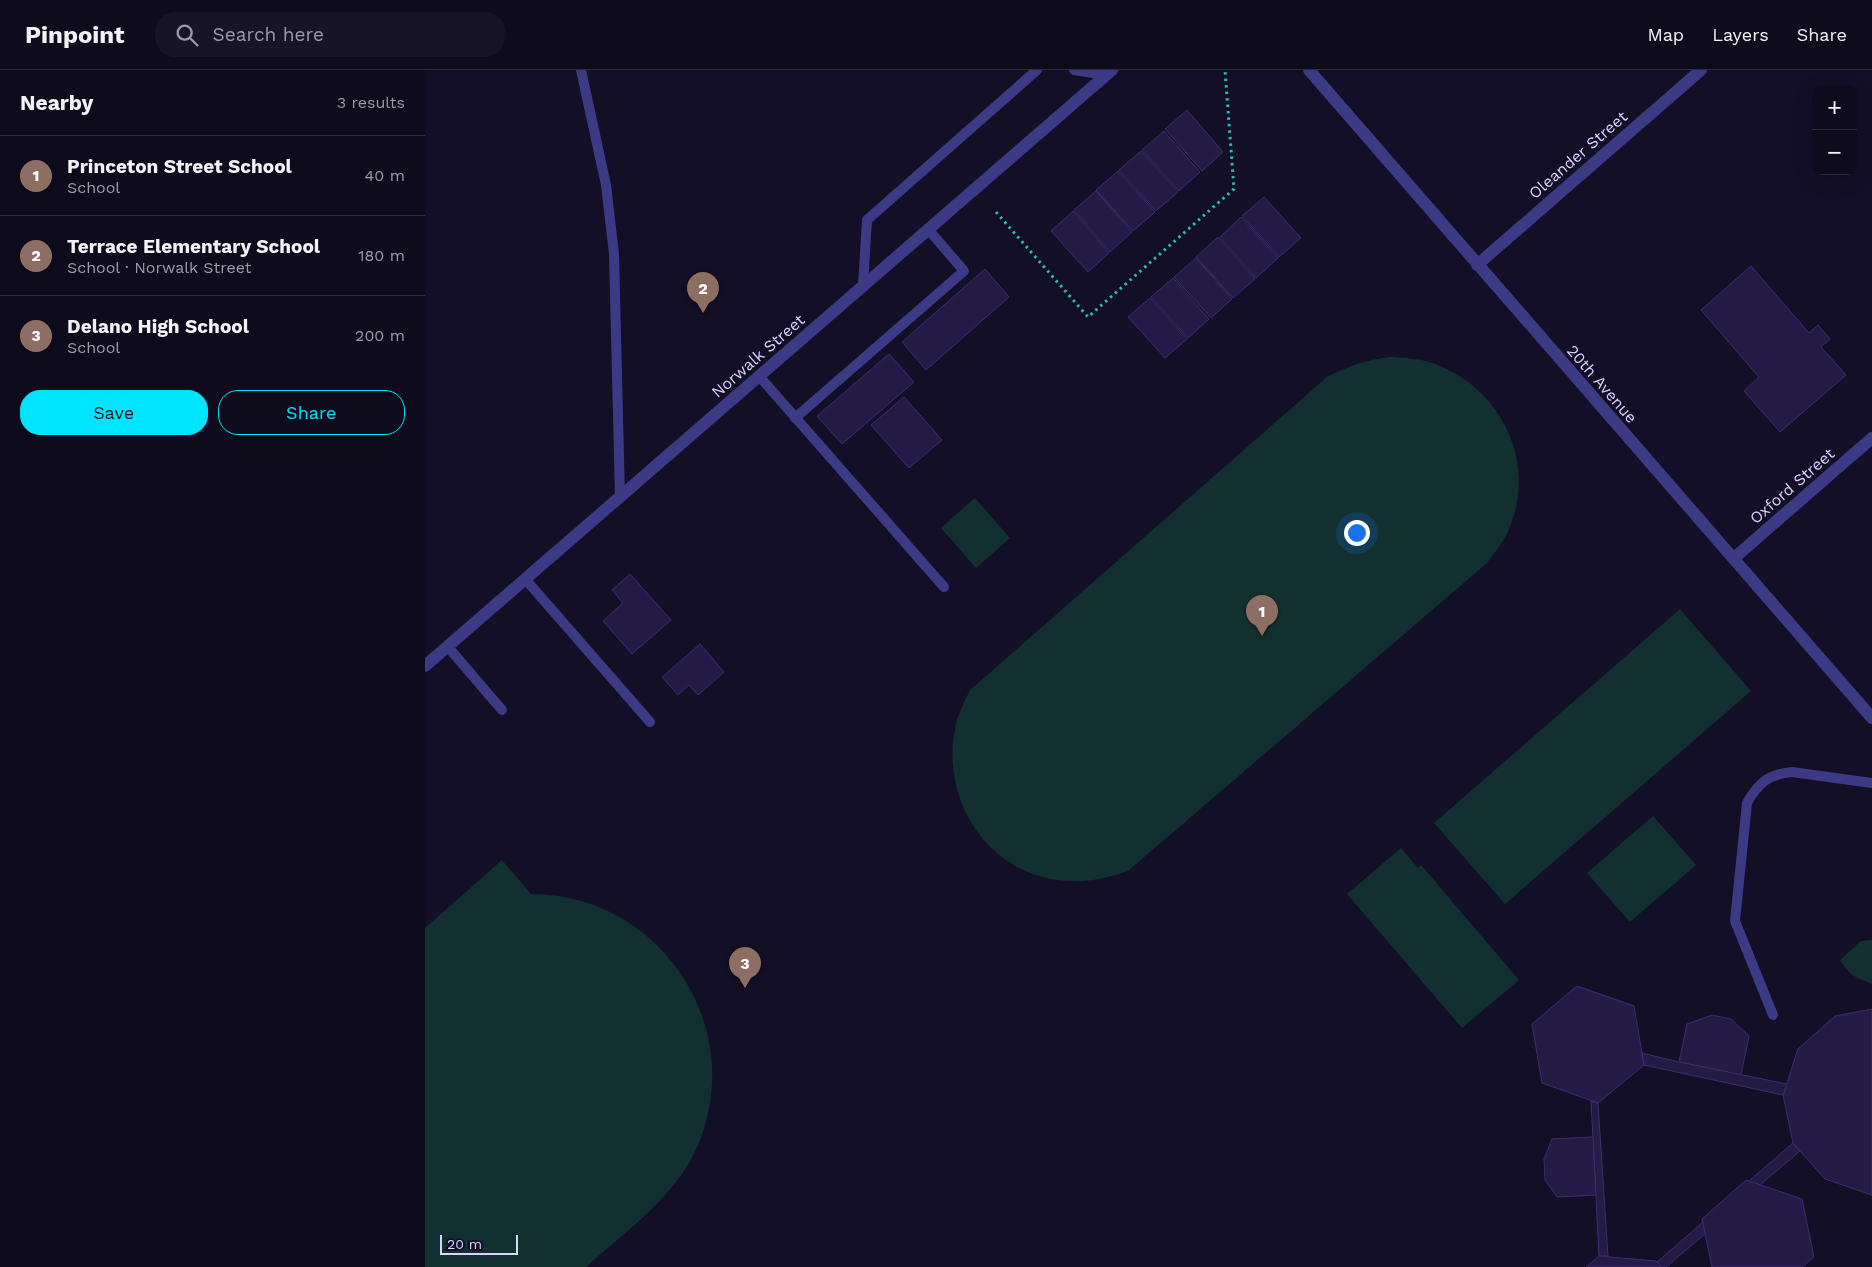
<!DOCTYPE html>
<html lang="en">
<head>
<meta charset="utf-8">
<style>
  :root { --surface:#0e0b1c; --page:#171425; --text:#f1f3f6; --muted:#9b9ba3; --line:#2e2b3b; --accent:#00e5ff }
  body { margin:0; font-family:"Work Sans",sans-serif; background:var(--page); color:var(--text) }
  .controls { position:absolute; right:15px; top:15px; display:grid; overflow:hidden; border-radius:10px; box-shadow:0 5px 20px #0002 }
  .controls button { width:45px; height:45px; display:grid; place-items:center; padding:0; border:0; border-bottom:1px solid var(--line); background:var(--surface); color:var(--text); font:25px sans-serif }
  .scale { position:absolute; left:15px; bottom:12px; width:78px; box-sizing:border-box; padding-left:5px; border:2px solid #d9d4ff; border-top:0; font-size:14px; line-height:18px; white-space:nowrap; color:#d9d4ff; -webkit-text-stroke:4px #130f26; paint-order:stroke }
  .you { position:absolute; left:931px; top:462px; width:18px; height:18px; margin:-12px; border:4px solid #fff; border-radius:50%; background:#1a73e8; box-shadow:0 0 0 8px #1a73e833 }
  .badge { display:grid; place-items:center; width:32px; height:32px; border-radius:50%; background:var(--accent); color:#fff; font-size:16px; font-weight:700 }
  .pin { position:absolute; translate:-50% -41px; filter:drop-shadow(0 1px 2px #0008) }
  .pin::after { content:''; position:absolute; top:26px; width:18px; height:15px; background:inherit; clip-path:polygon(0 0,100% 0,50% 100%) }
  .list { margin:0; padding:0; list-style:none }
  h2 { display:flex; justify-content:space-between; align-items:center; height:65px; margin:0; padding:0 20px; font-size:21px }
  h2 small { font-size:16px; font-weight:400; color:var(--muted) }
  .list li { display:grid; grid-template-columns:32px 1fr auto; gap:15px; align-items:center; box-sizing:border-box; height:80px; padding:0 20px; border-top:1px solid var(--line) }
  .list b { display:block; font-size:19px; white-space:nowrap }
  .list p { margin:0; font-size:16px; white-space:nowrap; color:var(--muted) }
  .list em { font-size:16px; font-style:normal; color:var(--muted) }
  .actions { display:flex; gap:10px; padding:15px 20px }
  .actions a { flex:1; padding:11px 0; border:1px solid var(--accent); border-radius:20px; text-align:center; font-size:18px; color:var(--accent) }
  .actions .main { background:var(--accent); color:#111 }
  .icon { flex:none; width:28px; height:28px; fill:none; stroke:currentColor; stroke-width:2; stroke-linecap:round; stroke-linejoin:round }
  .map { position:relative; flex:none; width:1447px; height:1197px; overflow:hidden }
  header { display:flex; align-items:center; gap:30px; box-sizing:border-box; height:70px; padding:0 25px; background:var(--surface); border-bottom:1px solid var(--line) }
  header strong { font-size:24px }
  nav { display:flex; gap:28px; margin-inline-start:auto; font-size:18px }
  .search { width:350px; height:45px; background:var(--page); display:flex; align-items:center; gap:12px; box-sizing:border-box; padding:0 18px; border-radius:20px; color:var(--muted); font-size:19px }
  main { display:flex }
  aside { flex:1; background:var(--surface) }
  .map>svg:first-child { display:block }
  .green { fill:#12302f }
  .building { fill:#241b47; stroke:#3b2d73 }
  .lines { fill:none; stroke-linecap:round; stroke-linejoin:round }
  .path { stroke:#2fb8b0; stroke-width:3; stroke-dasharray:2.5 4; stroke-linecap:butt }
  .service { stroke:#3d3a85; stroke-width:10 }
  .minor { stroke:#3d3a85; stroke-width:12 }
  .labels { text-anchor:middle; dominant-baseline:central; stroke-width:4.5; stroke-linejoin:round; paint-order:stroke }
  .street-label { font-size:16px; fill:#d9d4ff; stroke:#130f26 }
</style>
</head>
<body>
<header>
<strong>Pinpoint</strong>
<div class="search"><svg class="icon" aria-label="search" viewBox="0 0 24 24"><circle cx="10" cy="10" r="6"/><path d="M15 15l6 6"/></svg>Search here</div>
<nav><a>Map</a><a>Layers</a><a>Share</a></nav>
</header>
<main>
<aside>
<h2>Nearby<small>3 results</small></h2>
<ul class="list">
<li><span class="badge" style="background:#8d6e63">1</span><div><b>Princeton Street School</b><p>School</p></div><em>40 m</em></li>
<li><span class="badge" style="background:#8d6e63">2</span><div><b>Terrace Elementary School</b><p>School · Norwalk Street</p></div><em>180 m</em></li>
<li><span class="badge" style="background:#8d6e63">3</span><div><b>Delano High School</b><p>School</p></div><em>200 m</em></li>
</ul>
<div class="actions"><a class="main">Save</a><a>Share</a></div>
</aside>
<div class="map">
<svg width="1447" height="1197" viewBox="0 0 1447 1197">
  <rect width="100%" height="100%" fill="#130f26"/>
  <g class="green">
    <path d="M965,287C980,288 995,288 1010,294C1074,317 1111,389 1086,454C1081,469 1071,481 1062,493L703,801C685,807 668,812 648,811C568,811 515,734 530,659C532,645 539,633 545,620L902,307C923,296 941,290 965,287Z"/>
    <path d="M550,428L585,468L551,498L516,458Z"/>
    <path d="M1255,539L1326,621L1080,834L1009,753Z"/>
    <path d="M1228,746L1271,795L1205,852L1162,803Z"/>
    <path d="M976,778L993,798L996,795L1094,910L1037,958L922,824Z"/>
    <path d="M77,790L106,824C235,824 323,956 273,1075C251,1127 201,1161 161,1197H0V858Z"/>
    <path d="M1447,870V914C1429,906 1427,908 1415,890L1436,871Z"/>
  </g>
  <g class="building">
    <path d="M762,40L798,82L777,101L740,59Z"/>
    <path d="M739,61L775,102L754,121L717,80Z"/>
    <path d="M716,81L753,122L731,141L694,100Z"/>
    <path d="M693,101L730,142L708,161L671,120Z"/>
    <path d="M671,121L707,162L685,182L649,140Z"/>
    <path d="M839,127L876,168L854,187L817,146Z"/>
    <path d="M648,141L684,183L663,202L626,161Z"/>
    <path d="M816,147L853,188L831,208L795,167Z"/>
    <path d="M793,167L830,209L808,228L771,187Z"/>
    <path d="M771,188L807,229L786,248L749,207Z"/>
    <path d="M1326,196L1384,263L1393,255L1405,269L1396,277L1421,305L1355,362L1319,321L1334,307L1276,240Z"/>
    <path d="M560,199L584,227L501,300L477,272Z"/>
    <path d="M748,208L784,249L763,268L726,227Z"/>
    <path d="M725,228L762,269L740,288L703,247Z"/>
    <path d="M464,284L489,312L417,374L392,346Z"/>
    <path d="M479,327L517,370L484,398L446,355Z"/>
    <path d="M205,504L246,550L207,584L178,551L198,533L187,520Z"/>
    <path d="M275,574L299,602L273,625L264,615L253,625L237,607Z"/>
    <path d="M1152,916L1209,936L1219,995L1173,1033L1117,1013L1107,954Z"/>
    <path d="M1447,939V1125L1400,1109L1368,1073L1358,1025L1373,979L1410,946Z"/>
    <path d="M1287,945L1306,949L1324,966L1316,1005L1254,992L1262,954Z"/>
    <path d="M1217,983L1254,992L1362,1014L1358,1025L1219,995Z"/>
    <path d="M1166,1031L1173,1033L1183,1186H1174Z"/>
    <path d="M1168,1067L1171,1125L1132,1127L1120,1110L1119,1089L1127,1069Z"/>
    <path d="M1368,1073L1375,1081L1335,1115L1324,1111Z"/>
    <path d="M1321,1110L1377,1129L1389,1187L1377,1197H1287L1277,1149Z"/>
    <path d="M1278,1152L1280,1164L1241,1197H1236L1232,1192Z"/>
    <path d="M1174,1186L1231,1191L1236,1197H1161Z"/>
  </g>
  <g class="lines">
    <path class="path" d="M571,142L663,247L809,119L800,0"/>
    <g class="service">
      <path d="M156,0L181,115L189,184L195,427"/>
      <path d="M649,0L681,5"/>
      <path d="M438,216L442,150L612,0"/>
      <path d="M334,306L519,517"/>
      <path d="M370,348L539,201L503,159"/>
      <path d="M101,510L225,652"/>
      <path d="M23,577L77,640"/>
      <path d="M1348,945L1310,851L1322,733C1333,713 1344,704 1367,702L1447,713"/>
    </g>
    <g class="minor">
      <path d="M884,0L1447,648"/>
      <path d="M1052,195L1276,0"/>
      <path d="M1309,488L1447,368"/>
      <path d="M0,596L687,0"/>
    </g>
  </g>
  <g class="labels">
    <g class="street-label">
      <text transform="translate(1153 85) rotate(-41)">Oleander Street</text>
      <text transform="translate(333 286) rotate(-41)">Norwalk Street</text>
      <text transform="translate(1177 314) rotate(49)">20th Avenue</text>
      <text transform="translate(1367 416) rotate(-41)">Oxford Street</text>
    </g>
  </g>
</svg>
<div class="controls">
<button>+</button>
<button>−</button>
</div>
<div class="scale">20 m</div>
<div class="you"></div>
<div class="pin badge" style="left:837px;top:566px;background:#8d6e63">1</div>
<div class="pin badge" style="left:278px;top:243px;background:#8d6e63">2</div>
<div class="pin badge" style="left:320px;top:918px;background:#8d6e63">3</div>
</div>
</main>
</body>
</html>
